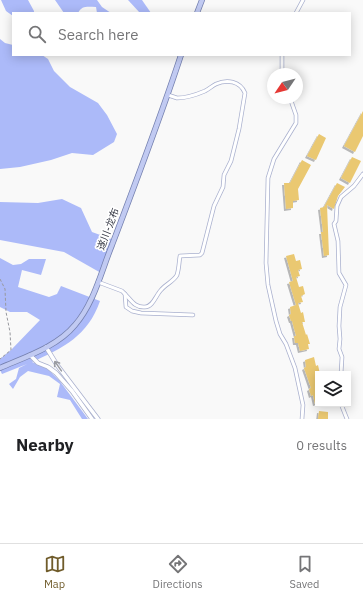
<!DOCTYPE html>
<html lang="en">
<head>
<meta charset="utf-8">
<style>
  :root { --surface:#fff; --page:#f2f2f2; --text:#202124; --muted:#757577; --line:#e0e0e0; --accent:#705c2b }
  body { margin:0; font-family:"IBM Plex Sans","Noto Sans SC",sans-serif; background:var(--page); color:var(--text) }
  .controls { position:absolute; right:12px; bottom:12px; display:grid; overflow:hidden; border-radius:0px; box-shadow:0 2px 10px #0003 }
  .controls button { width:36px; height:36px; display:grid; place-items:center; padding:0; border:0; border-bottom:1px solid var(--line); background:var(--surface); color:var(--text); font:20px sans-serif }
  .compass { position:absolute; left:267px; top:68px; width:36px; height:36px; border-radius:50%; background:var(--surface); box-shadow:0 2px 10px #0003; rotate:235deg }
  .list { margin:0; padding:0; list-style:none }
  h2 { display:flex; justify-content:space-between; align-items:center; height:52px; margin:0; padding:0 16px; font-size:17px }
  h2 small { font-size:13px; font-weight:400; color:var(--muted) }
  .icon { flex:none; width:22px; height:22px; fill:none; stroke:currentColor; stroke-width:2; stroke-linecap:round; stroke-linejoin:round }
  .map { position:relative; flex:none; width:363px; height:419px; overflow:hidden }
  .search { position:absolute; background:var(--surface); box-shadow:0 2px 10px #0003; left:12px; right:12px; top:12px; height:44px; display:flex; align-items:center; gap:10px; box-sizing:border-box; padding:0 14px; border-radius:0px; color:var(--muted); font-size:15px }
  .sheet { height:124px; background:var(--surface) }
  nav { display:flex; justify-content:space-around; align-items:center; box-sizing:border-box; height:56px; border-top:1px solid var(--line); background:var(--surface); font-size:11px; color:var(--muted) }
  nav a { display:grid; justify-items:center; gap:2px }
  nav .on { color:var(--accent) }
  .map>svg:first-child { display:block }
  .forest { fill:#acbaf9 }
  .building { fill:#eac871; filter:url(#shadow) }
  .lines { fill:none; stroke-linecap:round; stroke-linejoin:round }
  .minor-casing { stroke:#a9b0ce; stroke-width:4.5 }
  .tertiary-casing { stroke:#a9b0ce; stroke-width:5 }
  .primary-casing { stroke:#7580af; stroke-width:6 }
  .path { stroke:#98999f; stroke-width:1; stroke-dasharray:3 2; stroke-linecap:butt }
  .minor { stroke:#fff; stroke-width:3 }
  .tertiary { stroke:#fff; stroke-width:3.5 }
  .primary { stroke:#c1caf2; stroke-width:4.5 }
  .oneway { stroke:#9a9ca2 }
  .labels { text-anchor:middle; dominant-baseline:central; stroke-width:3.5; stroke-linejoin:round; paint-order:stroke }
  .street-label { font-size:10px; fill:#353844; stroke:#fff }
</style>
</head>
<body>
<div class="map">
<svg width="363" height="419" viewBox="0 0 363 419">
  <defs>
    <filter id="shadow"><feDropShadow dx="-2" dy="2" stdDeviation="0" flood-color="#0004"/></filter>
  </defs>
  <rect width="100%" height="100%" fill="#f9f9f9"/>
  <g class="forest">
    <path d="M1,0H28L34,11V13H13V16L6,11Z"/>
    <path d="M55,0H97L102,7L111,13H97L96,7C88,7 82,5 78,13H64Z"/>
    <path d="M128,0H142L151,13H140Z"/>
    <path d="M0,39L5,43L13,45V55H42L48,59L54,71L70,87L98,103L107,115L117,134L114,142L93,155L72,153L51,160L20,167L0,169Z"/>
    <path d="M62,199L81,208L92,232L114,240L101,273L64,252L0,240V202L38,203Z"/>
    <path d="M0,258L13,265L21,264L29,259H46L41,275L22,270L18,287L49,297L57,294L61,286L100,301C88,336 63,348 32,362L47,368L59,380L88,419H82L70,400L57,397L60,384L49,376L28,371L20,377L13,389L9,384L16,379L19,368L27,364L2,374L0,370V359L11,350L40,320L27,312H10L0,307Z"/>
  </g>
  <g class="building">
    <path d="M363,111V136L355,152L344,146Z"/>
    <path d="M319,134L326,138L316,160L307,156Z"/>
    <path d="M352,157L361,161L350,183L341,178Z"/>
    <path d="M302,160L311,165L298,189L299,200L293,201V208L286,209L284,183H290Z"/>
    <path d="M337,183L345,187L338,196L334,209L327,205L329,255L324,256L321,232H323L320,208L324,207Z"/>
    <path d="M294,254L296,261L300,260L302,269L298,270L300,276L296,277L299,287L303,286L305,294L301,296L303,302L298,303L301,313L303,312L305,322H302L306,335L307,334L310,344H308L309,349L300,351L298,343H295L294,336H296L292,321H291L289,315L291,314L290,307L296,305L289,282L293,281L286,256Z"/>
    <path d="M314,357L316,366L318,365L320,374H318V403L315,404L313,395L311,396L309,389L311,388L304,368L306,367L305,360Z"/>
    <path d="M319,411L328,412V419H318Z"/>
  </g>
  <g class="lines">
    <g class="minor-casing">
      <g id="minor">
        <path d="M296,13L303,0"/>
        <path d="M282,74V55"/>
        <path d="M290,98L296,115V123L274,159L268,178L266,263L268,285L276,321L280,334L286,344L295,368L303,405L302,419"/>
        <path d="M98,282L122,291L125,294L126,307L132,311L141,313L193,315"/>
        <path d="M125,294C131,300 135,308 145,307C153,307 156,295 161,290C166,284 174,281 177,275C179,269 179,262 180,256L200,255L202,253L214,206L223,187L224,175L231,161L239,129L245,93C240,81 227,79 216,84C212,86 209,89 205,91C198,94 185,98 177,98C174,97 171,96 168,95"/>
        <path d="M341,374L342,357L339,349L340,339L339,326L340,307L346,285L339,273L338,241L334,224L336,221L337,206L341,197L354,186L363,174"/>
        <path d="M341,404L347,419"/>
      </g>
    </g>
    <g class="tertiary-casing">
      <g id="tertiary">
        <path d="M46,347L57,365L98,419"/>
        <path d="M30,355L38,363L48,367L56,373L72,391L92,419"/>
      </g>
    </g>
    <g class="primary-casing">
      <g id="primary">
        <path d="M197,13L202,0"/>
        <path d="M0,368C25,357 57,347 75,325C94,303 101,272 112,245C136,182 160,119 181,55"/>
      </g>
    </g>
    <path class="path" d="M0,279L5,289L6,312L10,332L11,350L0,359"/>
    <use href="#minor" class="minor"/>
    <use href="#tertiary" class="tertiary"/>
    <use href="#primary" class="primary"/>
  </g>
  <defs><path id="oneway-shaft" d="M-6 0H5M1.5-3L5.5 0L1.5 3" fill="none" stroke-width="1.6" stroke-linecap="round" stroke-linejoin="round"/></defs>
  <use class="oneway" href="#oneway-shaft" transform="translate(58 366) rotate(-125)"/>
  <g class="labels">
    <g class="street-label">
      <text transform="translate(108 229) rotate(-69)">遂川-龙布</text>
    </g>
  </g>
</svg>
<div class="controls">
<button><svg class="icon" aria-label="layers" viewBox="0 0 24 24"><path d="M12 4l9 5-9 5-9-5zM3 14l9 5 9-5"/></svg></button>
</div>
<svg class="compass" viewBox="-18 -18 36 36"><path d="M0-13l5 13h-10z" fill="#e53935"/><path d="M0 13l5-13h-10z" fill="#757577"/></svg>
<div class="search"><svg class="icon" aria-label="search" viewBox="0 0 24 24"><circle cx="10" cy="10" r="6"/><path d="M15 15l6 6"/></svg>Search here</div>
</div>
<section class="sheet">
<h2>Nearby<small>0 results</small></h2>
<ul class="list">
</ul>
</section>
<nav>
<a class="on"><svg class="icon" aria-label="map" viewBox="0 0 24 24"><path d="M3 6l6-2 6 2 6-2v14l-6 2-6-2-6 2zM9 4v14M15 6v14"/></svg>Map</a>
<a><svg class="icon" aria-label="directions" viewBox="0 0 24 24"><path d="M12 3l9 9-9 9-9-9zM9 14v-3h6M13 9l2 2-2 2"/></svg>Directions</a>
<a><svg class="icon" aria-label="saved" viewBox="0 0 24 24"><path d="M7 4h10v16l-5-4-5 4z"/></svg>Saved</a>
</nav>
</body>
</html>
